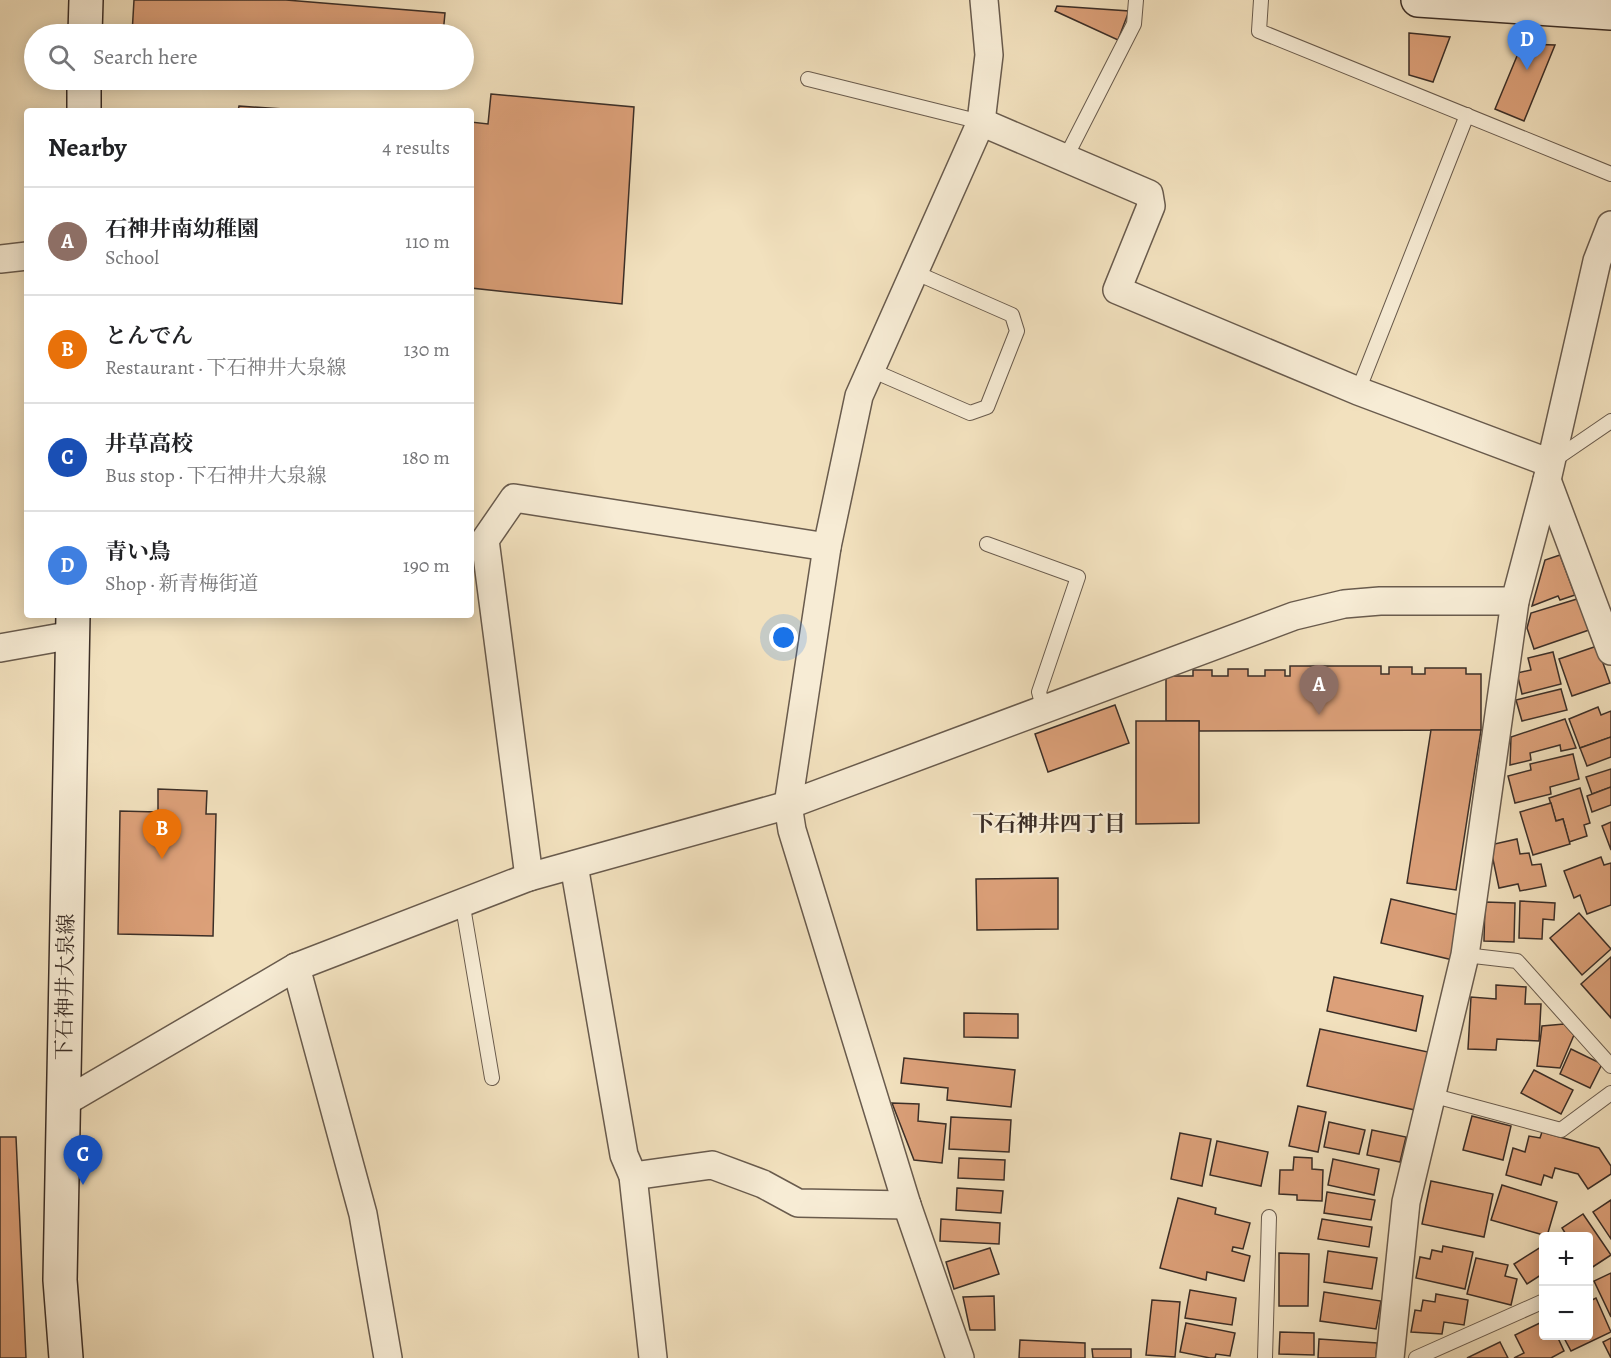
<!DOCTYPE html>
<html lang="en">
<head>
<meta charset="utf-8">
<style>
  :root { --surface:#fff; --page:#f2f2f2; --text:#202124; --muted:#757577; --line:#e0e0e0; --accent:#7c3aed }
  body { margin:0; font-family:Alegreya,"Noto Serif JP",serif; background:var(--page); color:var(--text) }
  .controls { position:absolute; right:18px; bottom:18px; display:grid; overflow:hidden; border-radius:6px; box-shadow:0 3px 15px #0003 }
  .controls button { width:54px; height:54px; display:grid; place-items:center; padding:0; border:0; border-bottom:2px solid var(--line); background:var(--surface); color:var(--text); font:30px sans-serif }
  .you { position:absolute; left:784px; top:638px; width:21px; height:21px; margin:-15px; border:4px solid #fff; border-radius:50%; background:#1a73e8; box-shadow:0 0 0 9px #1a73e833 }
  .badge { display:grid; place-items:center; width:39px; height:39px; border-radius:50%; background:var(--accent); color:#fff; font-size:20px; font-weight:700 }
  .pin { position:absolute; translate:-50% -50px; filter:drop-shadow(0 2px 3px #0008) }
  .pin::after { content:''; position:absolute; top:32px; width:21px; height:18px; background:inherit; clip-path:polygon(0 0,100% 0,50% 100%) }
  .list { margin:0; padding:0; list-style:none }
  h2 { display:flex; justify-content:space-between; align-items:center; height:78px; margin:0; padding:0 24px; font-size:26px }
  h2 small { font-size:20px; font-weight:400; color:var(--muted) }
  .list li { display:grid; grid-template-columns:39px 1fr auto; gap:18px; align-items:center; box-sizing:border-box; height:108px; padding:0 24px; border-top:2px solid var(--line) }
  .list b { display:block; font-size:22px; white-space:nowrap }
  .list p { margin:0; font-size:20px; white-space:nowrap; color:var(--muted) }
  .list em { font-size:20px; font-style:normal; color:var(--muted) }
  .icon { flex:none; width:33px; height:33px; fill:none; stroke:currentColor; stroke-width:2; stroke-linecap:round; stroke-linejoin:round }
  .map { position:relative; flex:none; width:1611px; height:1358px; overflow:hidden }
  .search { position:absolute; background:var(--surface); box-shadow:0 3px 15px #0003; left:24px; top:24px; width:450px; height:66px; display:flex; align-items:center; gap:15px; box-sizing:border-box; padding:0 21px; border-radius:33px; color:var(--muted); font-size:22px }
  .panel { position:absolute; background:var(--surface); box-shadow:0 3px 15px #0003; left:24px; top:108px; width:450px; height:510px; border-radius:6px }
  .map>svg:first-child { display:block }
  .building { fill:#dca079; stroke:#3b2e27; stroke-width:1.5 }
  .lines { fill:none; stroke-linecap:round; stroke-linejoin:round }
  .lane-casing { stroke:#695b4d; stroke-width:16 }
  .street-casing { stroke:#695b4d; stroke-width:30 }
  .secondary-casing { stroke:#3b2e27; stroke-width:36 }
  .lane { stroke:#f7ecd5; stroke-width:14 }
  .street { stroke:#f7ecd5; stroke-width:27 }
  .secondary { stroke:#f7ecd5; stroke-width:33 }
  .labels { text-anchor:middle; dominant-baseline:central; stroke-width:4.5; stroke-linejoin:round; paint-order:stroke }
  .street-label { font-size:21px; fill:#3b2e27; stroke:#f7ecd5 }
  .neighbourhood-label { font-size:22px; font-weight:bold; fill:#3b2e27; stroke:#f7ecd5 }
</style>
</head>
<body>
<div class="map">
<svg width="1611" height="1358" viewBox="0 0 1611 1358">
  <rect width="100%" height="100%" fill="#f2e1be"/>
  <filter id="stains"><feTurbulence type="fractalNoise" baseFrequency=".00333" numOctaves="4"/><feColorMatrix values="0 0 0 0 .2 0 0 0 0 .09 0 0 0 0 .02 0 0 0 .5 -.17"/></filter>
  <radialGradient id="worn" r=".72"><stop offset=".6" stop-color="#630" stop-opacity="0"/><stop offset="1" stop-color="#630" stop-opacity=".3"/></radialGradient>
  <g class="building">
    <path d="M134,0H286L445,13L443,34H132Z"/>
    <path d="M1057,6L1129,11L1118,40L1055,11Z"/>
    <path d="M1409,33L1450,37L1433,82L1409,75Z"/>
    <path d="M1522,44L1555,45L1524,121L1495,109Z"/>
    <path d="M491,94L634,107L622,304L471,288V122L488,124Z"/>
    <path d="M239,106L314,111H238Z"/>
    <path d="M1560,555L1575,595L1560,600L1558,596L1532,606L1545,560Z"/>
    <path d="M1577,599L1589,630L1534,649L1527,628L1531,613Z"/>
    <path d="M1597,646L1610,683L1572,696L1559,659Z"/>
    <path d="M1553,652L1561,684L1522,694L1517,673L1531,670L1528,658Z"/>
    <path d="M1290,666H1381V674H1389V667H1412V674H1425V668H1466V674H1481V730L1199,731V721H1166V676H1193V670H1212V676H1228V669H1248V676H1265V670H1285V676H1290Z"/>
    <path d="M1561,689L1567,710L1522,721L1516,700Z"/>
    <path d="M1115,705L1129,743L1048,772L1035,734Z"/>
    <path d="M1598,707L1601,715L1611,711V737L1580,748L1569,719Z"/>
    <path d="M1565,719L1576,748L1561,751L1560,745L1530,753L1531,760L1510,765L1511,737Z"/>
    <path d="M1136,721H1199V823L1136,824Z"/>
    <path d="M1431,730H1481L1456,890L1407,883Z"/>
    <path d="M1611,737V757L1587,766L1580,748Z"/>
    <path d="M1573,754L1579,779L1550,787L1551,794L1515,803L1508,776L1531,770L1530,764Z"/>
    <path d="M1611,769V787L1592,794L1586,777Z"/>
    <path d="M1611,787V805L1592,812L1587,796Z"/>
    <path d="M1580,788L1590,823L1584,825L1587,836L1569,842L1563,819L1556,821L1549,798Z"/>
    <path d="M158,789L207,791L206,814H216L213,936L118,934L120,811L158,812Z"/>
    <path d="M1551,803L1556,821L1563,819L1570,844L1533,855L1520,812Z"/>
    <path d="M1611,822V850L1602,826Z"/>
    <path d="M1517,839L1520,854L1529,853L1532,865L1541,864L1546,886L1520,891L1518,884L1499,888L1490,845Z"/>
    <path d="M1601,857L1604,865L1611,863V905L1587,914L1580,895L1574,898L1564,871Z"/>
    <path d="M1058,878V929L977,930L976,879Z"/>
    <path d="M1391,899L1463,916L1453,960L1381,943Z"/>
    <path d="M1520,901L1555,903L1554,920L1543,919L1542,939L1519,938Z"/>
    <path d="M1485,902L1515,903L1514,942L1484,941Z"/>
    <path d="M1579,913L1611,949L1582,975L1550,938Z"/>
    <path d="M1611,957V1018L1581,984Z"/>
    <path d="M1334,977L1423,996L1416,1031L1327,1011Z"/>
    <path d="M1496,985L1526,987L1525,1004H1541L1539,1041L1497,1039L1496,1050L1468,1049L1471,997L1496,999Z"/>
    <path d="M964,1013L1018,1014V1038L964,1037Z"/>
    <path d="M1564,1024L1574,1035L1560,1068L1537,1066L1542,1026Z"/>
    <path d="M1320,1029L1428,1052L1415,1110L1307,1086Z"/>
    <path d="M1571,1049L1602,1064L1590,1088L1560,1074Z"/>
    <path d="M904,1058L1015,1070L1011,1107L947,1100L948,1088L901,1083Z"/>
    <path d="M1534,1070L1573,1090L1561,1114L1521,1093Z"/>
    <path d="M892,1103L919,1104L918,1121L946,1124L942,1163L914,1160Z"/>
    <path d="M1298,1106L1326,1112L1318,1152L1289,1146Z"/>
    <path d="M1472,1116L1511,1126L1503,1160L1463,1150Z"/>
    <path d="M951,1117L1011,1120L1009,1152L949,1149Z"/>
    <path d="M1329,1122L1365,1130L1359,1154L1324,1147Z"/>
    <path d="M1372,1130L1406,1137L1400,1162L1367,1155Z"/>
    <path d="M1542,1132L1599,1148L1611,1166V1174L1588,1189L1578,1174L1555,1168L1552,1178L1544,1175L1541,1185L1506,1175L1513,1148L1525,1152L1529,1136L1540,1138Z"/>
    <path d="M1180,1133L1211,1139L1202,1186L1171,1179Z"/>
    <path d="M0,1137H16L26,1358H0Z"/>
    <path d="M1217,1141L1268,1152L1261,1186L1210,1175Z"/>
    <path d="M1294,1157L1312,1158V1169L1323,1170L1322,1201L1297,1200V1195L1279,1194L1280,1170H1293Z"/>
    <path d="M959,1158L1005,1160L1004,1180L958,1178Z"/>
    <path d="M1333,1159L1379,1169L1374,1195L1328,1185Z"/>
    <path d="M1431,1181L1493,1194L1484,1237L1422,1224Z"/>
    <path d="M1502,1185L1557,1202L1547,1236L1491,1220Z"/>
    <path d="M957,1188L1003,1191L1001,1213L956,1210Z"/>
    <path d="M1327,1192L1375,1200L1371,1220L1324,1213Z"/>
    <path d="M1178,1198L1216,1208L1215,1214L1250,1223L1243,1249L1233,1247L1232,1251L1250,1256L1244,1281L1207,1272L1206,1280L1160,1268Z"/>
    <path d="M1611,1200V1239L1593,1212Z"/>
    <path d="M1583,1214L1611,1255L1588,1270V1236H1567L1562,1228Z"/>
    <path d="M941,1219L1000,1223L999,1244L940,1241Z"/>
    <path d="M1322,1219L1372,1227L1369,1247L1318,1239Z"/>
    <path d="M1544,1245V1273L1527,1284L1514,1264Z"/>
    <path d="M1443,1246L1473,1252L1465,1289L1416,1278L1420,1257L1430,1259L1432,1250L1442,1252Z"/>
    <path d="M990,1248L999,1274L954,1289L946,1262Z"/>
    <path d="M1328,1251L1377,1258L1372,1289L1324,1282Z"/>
    <path d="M1279,1253L1309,1254L1308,1306H1279Z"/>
    <path d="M1476,1258L1508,1265L1505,1276L1517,1279L1511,1305L1467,1294Z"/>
    <path d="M1611,1273V1317L1594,1281Z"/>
    <path d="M1190,1290L1236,1298L1232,1325L1185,1318Z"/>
    <path d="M1324,1292L1381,1301L1376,1329L1320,1321Z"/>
    <path d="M1436,1294L1468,1300L1464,1325L1444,1322L1442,1334L1411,1332L1415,1310L1421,1311L1423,1300L1435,1302Z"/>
    <path d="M994,1296L995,1330H970L963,1297Z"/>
    <path d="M1596,1298L1611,1332L1571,1351L1563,1336H1588V1302Z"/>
    <path d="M1152,1300L1180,1302L1175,1357L1146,1355Z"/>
    <path d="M1544,1321V1336H1557L1564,1351L1551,1358H1514L1524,1353L1515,1335Z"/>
    <path d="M1186,1323L1235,1333L1230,1356L1216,1354L1215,1358H1210L1180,1352Z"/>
    <path d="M1280,1332L1314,1333V1355L1279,1354Z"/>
    <path d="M1611,1338V1358L1603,1342Z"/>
    <path d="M1319,1339L1377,1343L1376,1358H1318Z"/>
    <path d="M1020,1340L1085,1343V1358H1019Z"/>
    <path d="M1500,1342L1508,1358H1467Z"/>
    <path d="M1092,1349H1131V1358H1093Z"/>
  </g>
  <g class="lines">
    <g class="lane-casing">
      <g id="lane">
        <path d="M1261,0L1259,31L1611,174"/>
        <path d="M808,79L981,122"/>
        <path d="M1066,157L1134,24L1136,0"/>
        <path d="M871,370L970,413L987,407L1017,331L1012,315L914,272"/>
        <path d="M1358,391L1467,115"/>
        <path d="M1554,460L1611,421"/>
        <path d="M987,544L1078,577L1039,692L1044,711"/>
        <path d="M462,901L492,1078"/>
        <path d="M1465,955L1517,961L1611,1066"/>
        <path d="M1431,1095L1561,1130L1611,1093"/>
        <path d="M1265,1358L1269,1217"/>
        <path d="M1416,1358L1544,1301"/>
      </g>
    </g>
    <g class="street-casing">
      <g id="street">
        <path d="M981,122L1149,194L1151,206L1117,290L1358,391L1550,463"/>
        <path d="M0,259L27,256"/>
        <path d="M1547,480L1611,651"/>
        <path d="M0,648L73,635"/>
        <path d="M574,865L624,1155L633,1176L653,1358"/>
        <path d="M529,877L485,540L514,498L827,547"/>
        <path d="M296,967L363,1214L388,1358"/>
        <path d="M63,1103L296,967L529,877L788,805L1294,616L1344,604L1380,601H1515"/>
        <path d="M633,1176L712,1165L763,1184L798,1203L907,1205"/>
        <path d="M960,1358L907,1205L792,830L788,805L827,547L859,396L981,122L989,55L984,0"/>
        <path d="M1390,1358L1406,1202L1465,955L1515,601L1547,480L1597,261L1611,225"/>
      </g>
    </g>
    <g class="secondary-casing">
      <g id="secondary">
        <path d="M1418,0L1611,13"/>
        <path d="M85,34L86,0"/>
        <path d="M84,111V80"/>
        <path d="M66,1358L60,1280L73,615"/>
      </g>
    </g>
    <use href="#lane" class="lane"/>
    <use href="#street" class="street"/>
    <use href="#secondary" class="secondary"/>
  </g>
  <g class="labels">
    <g class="street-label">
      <text transform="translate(65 987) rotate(-89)">下石神井大泉線</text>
    </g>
    <g class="neighbourhood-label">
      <text x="1049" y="824">下石神井四丁目</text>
    </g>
  </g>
  <rect width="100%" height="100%" filter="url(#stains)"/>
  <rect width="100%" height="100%" fill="url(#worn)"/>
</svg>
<div class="controls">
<button>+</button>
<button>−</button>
</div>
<div class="you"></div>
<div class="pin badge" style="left:1319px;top:715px;background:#8d6e63">A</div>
<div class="pin badge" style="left:162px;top:859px;background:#e8710a">B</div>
<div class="pin badge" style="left:83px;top:1185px;background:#1a4fb4">C</div>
<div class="pin badge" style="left:1527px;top:70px;background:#3f7fe0">D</div>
<div class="search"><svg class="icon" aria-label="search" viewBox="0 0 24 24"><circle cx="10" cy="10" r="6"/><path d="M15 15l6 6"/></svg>Search here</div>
<section class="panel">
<h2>Nearby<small>4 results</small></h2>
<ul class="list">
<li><span class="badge" style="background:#8d6e63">A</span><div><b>石神井南幼稚園</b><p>School</p></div><em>110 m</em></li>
<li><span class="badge" style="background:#e8710a">B</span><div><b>とんでん</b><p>Restaurant · 下石神井大泉線</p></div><em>130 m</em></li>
<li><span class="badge" style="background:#1a4fb4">C</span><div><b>井草高校</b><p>Bus stop · 下石神井大泉線</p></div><em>180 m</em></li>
<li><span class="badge" style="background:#3f7fe0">D</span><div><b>青い鳥</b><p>Shop · 新青梅街道</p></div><em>190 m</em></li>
</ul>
</section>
</div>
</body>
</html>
